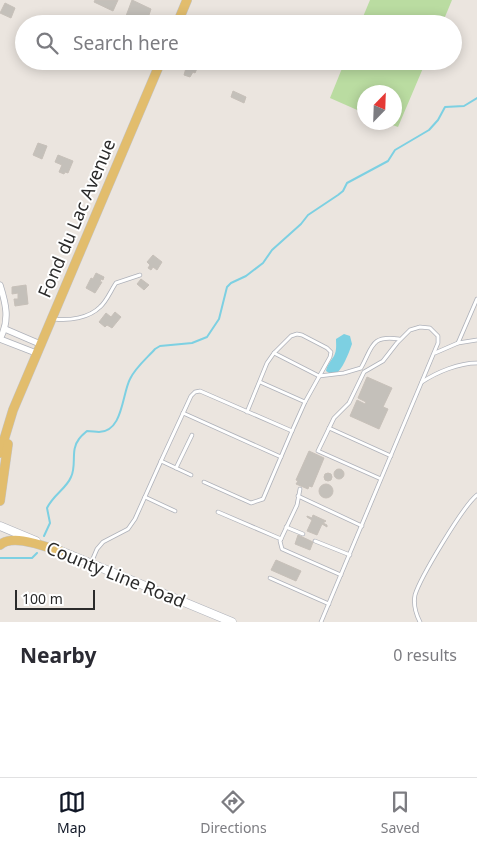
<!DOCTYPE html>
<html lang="en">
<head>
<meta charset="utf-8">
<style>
  :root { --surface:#fff; --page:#f2f2f3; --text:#2b2b33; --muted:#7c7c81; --line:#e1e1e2; --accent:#111827 }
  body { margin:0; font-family:"Noto Sans",sans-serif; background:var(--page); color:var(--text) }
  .compass { position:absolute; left:357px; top:85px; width:45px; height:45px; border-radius:50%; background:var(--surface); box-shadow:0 2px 12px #0003; rotate:23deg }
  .scale { position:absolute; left:15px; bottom:12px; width:80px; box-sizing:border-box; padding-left:5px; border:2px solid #2b2b2b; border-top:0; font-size:14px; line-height:18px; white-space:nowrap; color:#2b2b2b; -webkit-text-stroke:4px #fff; paint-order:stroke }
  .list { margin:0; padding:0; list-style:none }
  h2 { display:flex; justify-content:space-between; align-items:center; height:65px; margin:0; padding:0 20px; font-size:21px }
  h2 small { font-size:16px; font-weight:400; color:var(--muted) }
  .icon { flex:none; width:28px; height:28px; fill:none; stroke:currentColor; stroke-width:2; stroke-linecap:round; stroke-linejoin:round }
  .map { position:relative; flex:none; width:477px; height:622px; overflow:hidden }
  .search { position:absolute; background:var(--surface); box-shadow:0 2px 12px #0003; left:15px; right:15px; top:15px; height:55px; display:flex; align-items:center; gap:12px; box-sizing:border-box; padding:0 18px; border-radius:28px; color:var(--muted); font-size:19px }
  .sheet { height:155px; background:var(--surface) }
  nav { display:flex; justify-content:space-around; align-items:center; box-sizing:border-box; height:70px; border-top:1px solid var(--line); background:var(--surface); font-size:14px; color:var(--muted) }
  nav a { display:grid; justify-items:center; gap:2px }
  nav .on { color:var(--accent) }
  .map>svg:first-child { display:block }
  .green { fill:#badca1 }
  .water { fill:#7dd0e2 }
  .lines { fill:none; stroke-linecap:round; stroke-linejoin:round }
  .stream { stroke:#7dd0e2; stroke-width:2 }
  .building { fill:#c4c0ba; stroke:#c7c0b9 }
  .service-casing { stroke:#afb2ba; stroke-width:4.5 }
  .minor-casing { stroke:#afb2ba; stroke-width:7 }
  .tertiary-casing { stroke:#afb2ba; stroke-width:9 }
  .primary-casing { stroke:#c4c4c4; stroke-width:10 }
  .service { stroke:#fff; stroke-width:3 }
  .minor { stroke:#fff; stroke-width:5.5 }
  .tertiary { stroke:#fff; stroke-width:8 }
  .primary { stroke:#e2bd6d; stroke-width:9 }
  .labels { text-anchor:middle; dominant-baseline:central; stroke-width:4; stroke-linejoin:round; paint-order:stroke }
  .street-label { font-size:18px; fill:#2b2b2b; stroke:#fff }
</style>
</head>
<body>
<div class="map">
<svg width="477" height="622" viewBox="0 0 477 622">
  <rect width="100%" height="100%" fill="#ebe5df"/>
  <g class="green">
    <path d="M370,0H452L442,24H360Z"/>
    <path d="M345,61H426L398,127L387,123L394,122V92H364V113L330,98Z"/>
  </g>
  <path class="water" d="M344,334L350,336L352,344C348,355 343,369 334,376L326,371C327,365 331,361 334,356C337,350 336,345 336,339Z"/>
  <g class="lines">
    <g class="stream">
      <path d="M44,536L50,523L47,508C54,494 66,489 71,477C77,465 70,450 79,439C81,436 85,433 87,431C92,431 95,432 99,432C123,432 122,394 130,379C135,368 147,358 155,349L160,346L192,343L207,337L219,319L227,287L231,283L246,276L263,263L272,250L301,224L308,215L338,195L343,191L347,183L388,161L395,150L429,130L438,120L445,107L464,106L477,98"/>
      <path d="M0,558H32L37,553"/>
    </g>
  </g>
  <g class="building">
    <path d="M95,0H118L113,11L94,2Z"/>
    <path d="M132,0L151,9L146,24L126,16Z"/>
    <path d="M5,3L15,8L11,18L0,13Z"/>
    <path d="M188,61H203L202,65L197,63L196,65L198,66L195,73L193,72L190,77L184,75Z"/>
    <path d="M233,91L246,97L244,103L231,97Z"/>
    <path d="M38,143L47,146L42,159L33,155Z"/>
    <path d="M58,155L73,161L68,173L65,172L64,174L59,172L62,165L55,162Z"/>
    <path d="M153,255L162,262L157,270L153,267L151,270L148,268L150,265L147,262Z"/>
    <path d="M96,273L104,277L103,280L101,279L100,282H102L95,293L86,288L91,278L93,279Z"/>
    <path d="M141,279L149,285L144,290L137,284Z"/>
    <path d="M26,285L28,304L15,306L14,299H18V293L12,294V287Z"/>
    <path d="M115,312L121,317L112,328L107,325L105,327L99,322L106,313L111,317Z"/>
    <path d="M367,377L392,388L383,407L388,409L379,429L350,416L357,400L365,404L366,402L358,398Z"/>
    <path d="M309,451L324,458L312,487L309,486L308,489L296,484L298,481L296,480Z"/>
    <circle cx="339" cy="474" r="5"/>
    <circle cx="328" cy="477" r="4"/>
    <circle cx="326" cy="491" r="7"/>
    <path d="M313,515L326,521L323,523L327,525V527L322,524L317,535L307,531L312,520L307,517V516L312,518Z"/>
    <path d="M298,535L313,542L310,550L295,544Z"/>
    <path d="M276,560L301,571L296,581L271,570Z"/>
  </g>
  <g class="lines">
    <g class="service-casing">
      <g id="service">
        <path d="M54,319C69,321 89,318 100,307C107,301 111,290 116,283L140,275"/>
        <path d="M458,343L477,299"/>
        <path d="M274,353L319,376L344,373L361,368C373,346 371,335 399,339"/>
        <path d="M435,353L458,343L477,340"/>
        <path d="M260,382L305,402"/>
        <path d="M422,382C437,372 459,363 477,363"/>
        <path d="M247,412L267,363L274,353L291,336L297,334L302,335L327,348L331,352L330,357L305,402L292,431"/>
        <path d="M183,413L281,457"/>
        <path d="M329,428L391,456"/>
        <path d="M161,461L191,396L195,392L200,391L292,431L263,499L251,503L204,482"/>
        <path d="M176,468L192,435"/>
        <path d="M300,489L297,505L280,541L282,549L341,575"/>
        <path d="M298,496L362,526"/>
        <path d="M145,497L175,511"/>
        <path d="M218,512L281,539"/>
        <path d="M286,527L303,534"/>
        <path d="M315,541L350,555"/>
        <path d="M91,563L97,549L103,542L128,529L135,519L161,461L191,475"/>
        <path d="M270,578L329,604"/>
        <path d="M321,622L438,343V336L430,328L420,327L410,330L397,343L383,361L364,372L349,403L334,418L318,451L381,479"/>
        <path d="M420,622C416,614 413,605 415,595C420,578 463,506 477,495"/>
      </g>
    </g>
    <g class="minor-casing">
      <g id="minor">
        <path d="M0,285C6,304 10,320 0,339"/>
        <path d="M5,329L40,344"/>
        <path d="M0,339L36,353"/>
      </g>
    </g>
    <g class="tertiary-casing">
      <g id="tertiary">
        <path d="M0,526L36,541"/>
        <path d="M56,549L232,622"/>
      </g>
    </g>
    <g class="primary-casing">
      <g id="primary">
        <path d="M177,24L187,0"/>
        <path d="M0,453L13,410L161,61"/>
        <path d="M0,501L8,444"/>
        <path d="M0,545C13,533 45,547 60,551"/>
      </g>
    </g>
    <use href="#service" class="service"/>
    <use href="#minor" class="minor"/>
    <use href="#tertiary" class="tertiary"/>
    <use href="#primary" class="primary"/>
  </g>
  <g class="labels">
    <g class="street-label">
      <text transform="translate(76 218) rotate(-67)">Fond du Lac Avenue</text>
      <text transform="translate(116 574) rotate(22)">County Line Road</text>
    </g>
  </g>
</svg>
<svg class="compass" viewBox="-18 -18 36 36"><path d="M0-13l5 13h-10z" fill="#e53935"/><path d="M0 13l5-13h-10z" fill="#7c7c81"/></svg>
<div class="scale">100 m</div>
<div class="search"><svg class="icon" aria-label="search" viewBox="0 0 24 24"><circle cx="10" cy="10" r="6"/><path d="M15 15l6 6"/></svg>Search here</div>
</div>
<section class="sheet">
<h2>Nearby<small>0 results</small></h2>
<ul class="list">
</ul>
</section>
<nav>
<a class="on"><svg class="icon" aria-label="map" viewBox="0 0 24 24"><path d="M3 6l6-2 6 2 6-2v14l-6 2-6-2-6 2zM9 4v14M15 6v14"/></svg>Map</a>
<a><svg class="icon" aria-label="directions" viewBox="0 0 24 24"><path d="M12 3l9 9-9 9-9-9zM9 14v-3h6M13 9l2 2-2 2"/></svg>Directions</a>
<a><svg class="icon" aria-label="saved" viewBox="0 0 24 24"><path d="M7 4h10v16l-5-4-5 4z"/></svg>Saved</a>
</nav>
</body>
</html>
